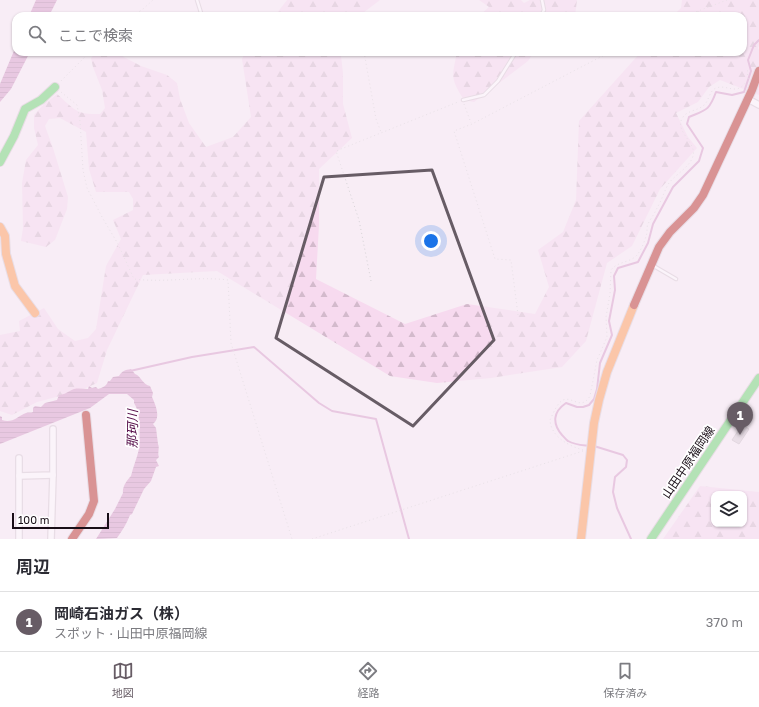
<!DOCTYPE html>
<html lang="ja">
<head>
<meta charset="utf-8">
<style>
  :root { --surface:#fff; --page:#f7f7f7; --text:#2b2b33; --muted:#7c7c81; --line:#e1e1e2; --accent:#675c65 }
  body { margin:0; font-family:"Golos Text","Noto Sans JP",sans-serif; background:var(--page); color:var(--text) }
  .controls { position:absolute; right:12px; bottom:12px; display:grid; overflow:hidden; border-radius:8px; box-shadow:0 1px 3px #0004 }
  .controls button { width:36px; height:36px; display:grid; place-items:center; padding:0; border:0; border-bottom:1px solid var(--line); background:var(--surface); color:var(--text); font:20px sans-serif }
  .scale { position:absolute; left:12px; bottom:10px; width:97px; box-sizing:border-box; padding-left:4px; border:2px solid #190e17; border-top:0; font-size:11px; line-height:14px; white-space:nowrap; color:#190e17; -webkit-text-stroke:3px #fff; paint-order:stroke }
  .you { position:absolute; left:431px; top:241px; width:14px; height:14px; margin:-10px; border:3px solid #fff; border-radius:50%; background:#1a73e8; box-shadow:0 0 0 6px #1a73e833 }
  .badge { display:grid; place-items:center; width:26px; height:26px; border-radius:50%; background:var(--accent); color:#fff; font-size:13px; font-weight:700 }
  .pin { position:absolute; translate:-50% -33px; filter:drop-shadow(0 1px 2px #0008) }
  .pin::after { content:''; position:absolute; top:21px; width:14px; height:12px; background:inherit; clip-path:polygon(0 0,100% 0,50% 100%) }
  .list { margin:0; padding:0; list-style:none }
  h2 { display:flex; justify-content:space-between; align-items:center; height:52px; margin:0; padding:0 16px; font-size:17px }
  h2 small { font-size:13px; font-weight:400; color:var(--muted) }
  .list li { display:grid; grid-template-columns:26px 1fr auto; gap:12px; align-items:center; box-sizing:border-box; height:60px; padding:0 16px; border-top:1px solid var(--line) }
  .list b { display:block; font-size:15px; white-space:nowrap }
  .list p { margin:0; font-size:13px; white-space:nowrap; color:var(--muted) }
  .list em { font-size:13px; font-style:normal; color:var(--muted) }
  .icon { flex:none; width:22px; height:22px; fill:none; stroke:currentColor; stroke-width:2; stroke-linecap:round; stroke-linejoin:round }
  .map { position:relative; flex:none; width:759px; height:539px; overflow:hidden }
  .search { position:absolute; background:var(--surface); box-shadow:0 1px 3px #0004; left:12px; right:12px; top:12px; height:44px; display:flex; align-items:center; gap:10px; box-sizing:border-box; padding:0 14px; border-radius:12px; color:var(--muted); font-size:15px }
  .sheet { height:112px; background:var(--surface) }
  nav { display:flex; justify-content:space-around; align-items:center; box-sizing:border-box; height:56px; border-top:1px solid var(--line); background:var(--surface); font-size:11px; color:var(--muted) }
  nav a { display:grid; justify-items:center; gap:2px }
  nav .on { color:var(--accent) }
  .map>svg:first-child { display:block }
  .forest { fill:url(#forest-firs); fill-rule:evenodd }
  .water { fill:url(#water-rules) }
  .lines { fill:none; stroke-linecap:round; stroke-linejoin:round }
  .stream { stroke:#d69bc8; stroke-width:2 }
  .building { fill:#dacfd7; stroke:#c8bdc5 }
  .lane-casing { stroke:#d6cad2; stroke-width:4.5 }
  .street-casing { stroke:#d6cad2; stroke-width:8 }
  .fast-casing { stroke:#d6cad2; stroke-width:10 }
  .slow-casing { stroke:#d6cad2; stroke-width:10 }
  .jam-casing { stroke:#d6cad2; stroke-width:10 }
  .path { stroke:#d6d3d6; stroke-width:1; stroke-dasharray:1 3; stroke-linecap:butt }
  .lane { stroke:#fefcfe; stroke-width:2.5 }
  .street { stroke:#fefcfe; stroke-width:5.5 }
  .fast { stroke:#63d668; stroke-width:8 }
  .slow { stroke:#ff974d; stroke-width:8 }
  .jam { stroke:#b3261e; stroke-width:8 }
  .marked { fill:none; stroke:#675c65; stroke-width:3; stroke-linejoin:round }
  .labels { text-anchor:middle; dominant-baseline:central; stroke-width:3.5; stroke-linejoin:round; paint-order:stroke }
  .street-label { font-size:12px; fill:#190e17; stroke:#fff }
  .water-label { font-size:13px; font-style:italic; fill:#550d49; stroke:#fff }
</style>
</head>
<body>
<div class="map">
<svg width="759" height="539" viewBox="0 0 759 539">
  <defs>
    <pattern id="forest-firs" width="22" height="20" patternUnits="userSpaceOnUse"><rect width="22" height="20" fill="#f7daef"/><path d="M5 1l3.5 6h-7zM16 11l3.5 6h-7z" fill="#d3bacc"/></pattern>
    <pattern id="water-rules" width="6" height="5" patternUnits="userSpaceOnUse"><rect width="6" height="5" fill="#d69bc8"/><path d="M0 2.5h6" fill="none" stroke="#b784ab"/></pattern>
  </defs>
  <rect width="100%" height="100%" fill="#f8edf5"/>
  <g class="forest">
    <path d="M287,0H380L359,16H273L277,13Z"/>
    <path d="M479,0H521L524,3L530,0H577L575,16H479L489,7Z"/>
    <path d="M682,0H759V45L758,48L759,50V95L720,80L709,87L698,102L676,113L688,137L697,148L660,189L632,246L607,263L586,341L562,367L491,378L437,383L390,376L217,271L143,275L107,350L97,383L79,391L37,402L12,415L0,411V335L20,331L19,321L44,308L58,329L75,341L88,338L96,329L106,266L121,239L113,220L133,210V199L129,192H96L89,169L86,132L60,118L49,119L45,126L53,148L68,197L67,209L55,240L46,247L21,241L23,228L22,183L26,160L38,145L34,128V115L42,106L57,94C74,109 76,115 100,114L105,108L102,90L93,67L91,58L96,52H114L141,66L167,75L177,83L180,99L189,123L206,147L233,137L251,117L242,59L245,52H342L341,56L343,73V104L352,138L319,169V225L316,279L405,324L467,304L535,314L549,287L538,250L563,232L576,200L579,121L641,52H743V16H673L681,8Z"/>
    <path d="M457,52H534L528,61L474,102L464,100C450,78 452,77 457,52Z"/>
    <path d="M700,486L759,492V539H663ZM714,494H744V524H714Z"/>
  </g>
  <g class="water">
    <path d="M36,0H57L49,16H29Z"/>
    <path d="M16,46V52H30L11,89L0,102V84Z"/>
    <path d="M131,369L135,374C141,376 143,385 150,386L153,393L152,397C156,406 161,418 153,424L156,428L158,444C160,448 157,453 159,457L156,460L159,466L156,467L151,481L144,489L132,514L130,515C127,523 122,531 117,538L96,539L115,509L123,493C122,487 127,480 131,476C133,467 137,458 139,449C140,437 141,413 134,403V400L127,394H109L90,408L0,444V416L2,417V420C12,424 18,416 26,413C28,412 31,413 33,412V408L35,406L41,407L45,403L57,400L59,395C64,395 69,391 74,389C79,388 83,389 88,389L89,386L92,388L96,387L98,389C102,388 107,386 108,381H110L113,377L119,376C122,371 125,370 131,369Z"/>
  </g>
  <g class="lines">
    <g class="stream">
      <path d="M130,371L192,357L254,347L319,403L332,411L376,419L409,539"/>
      <path d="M590,446C582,445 575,445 568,441C566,440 564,437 562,435C552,423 553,412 566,403L577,407H583L589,405L594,399L597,389L600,363L612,335L609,321L615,290L614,276L618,268L638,262L648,243L653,224L673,187L699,161L703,148L687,124L689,117C706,110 709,111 716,92L732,95L744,92L751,71L748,60L754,45L759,40"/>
      <path d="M594,446L623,455L627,460L626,467L615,477L613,492L617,508L631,539"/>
    </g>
  </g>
  <path class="building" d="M742,425L749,429L739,444L732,440Z"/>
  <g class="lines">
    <g class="lane-casing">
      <g id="lane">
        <path d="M197,0L202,16"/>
        <path d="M541,16L544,10L542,0"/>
        <path d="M463,100L484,95L498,81L516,52"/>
        <path d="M652,265L676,279"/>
      </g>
    </g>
    <g class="street-casing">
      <g id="street">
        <path d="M748,99L759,105"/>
        <path d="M19,458V539"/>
        <path d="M19,476L53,475V429"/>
        <path d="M51,539L53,475"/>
      </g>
    </g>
    <g class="fast-casing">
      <g id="fast">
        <path d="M0,162L14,136L25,109L41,100L55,87"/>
        <path d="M651,539L759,378"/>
      </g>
    </g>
    <g class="slow-casing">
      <g id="slow">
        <path d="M0,227L5,236L6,254L15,286L35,313"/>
        <path d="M581,539L594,423L599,400L607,372L634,305"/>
      </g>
    </g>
    <g class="jam-casing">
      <g id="jam">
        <path d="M634,305L659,247L670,232L694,208L703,195L752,90L759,71"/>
        <path d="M72,539L89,514L94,501L86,415"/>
      </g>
    </g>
    <g class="path">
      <path d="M133,16L143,9L153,0"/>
      <path d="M685,16L727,0"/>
      <path d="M364,52L376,119L381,132"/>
      <path d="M748,79L747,71L751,70"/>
      <path d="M61,81L90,52"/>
      <path d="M61,92L77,105L80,121L83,170L87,188L102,217L118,244L134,279C166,283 197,276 228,280L231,343L292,539"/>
      <path d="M464,104L471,123"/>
      <path d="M371,281L359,220L336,151L458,102"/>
      <path d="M518,315L511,260L495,259L454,131L472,124L610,52"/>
      <path d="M583,450C569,446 551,437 550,420C553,414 557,403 563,400C573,396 581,411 590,396L597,360L607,337L606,317L610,294L611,270C618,261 630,263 637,255C642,249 645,240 647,233C647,229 647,226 648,224C651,218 655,213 657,208C662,200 664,191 669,183C676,174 690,167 693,156C697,142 673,131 683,117C688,110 698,111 704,105C709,101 709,91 716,88C728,84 736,96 746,82"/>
      <path d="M312,539L583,451"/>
    </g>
    <use href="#lane" class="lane"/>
    <use href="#street" class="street"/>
    <use href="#fast" class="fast"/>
    <use href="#slow" class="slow"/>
    <use href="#jam" class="jam"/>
  </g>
  <path d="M0 0H759V539H0ZM432,170L494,340L413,426L276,338L324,177Z" fill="#f8edf5" fill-opacity=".55" fill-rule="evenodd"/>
  <path class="marked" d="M432,170L494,340L413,426L276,338L324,177Z"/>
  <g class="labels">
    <g class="street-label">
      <text transform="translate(688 462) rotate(-56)">山田中原福岡線</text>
    </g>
    <g class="water-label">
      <text transform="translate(132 429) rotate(-89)">那珂川</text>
    </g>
  </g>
</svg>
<div class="controls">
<button><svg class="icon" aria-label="layers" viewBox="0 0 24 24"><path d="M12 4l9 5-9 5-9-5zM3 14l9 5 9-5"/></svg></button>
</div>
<div class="scale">100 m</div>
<div class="you"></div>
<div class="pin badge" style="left:740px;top:435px">1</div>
<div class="search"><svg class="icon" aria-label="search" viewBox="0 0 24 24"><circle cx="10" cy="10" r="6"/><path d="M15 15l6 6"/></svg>ここで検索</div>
</div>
<section class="sheet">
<h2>周辺<small></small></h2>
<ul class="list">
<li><span class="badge">1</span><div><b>岡崎石油ガス（株）</b><p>スポット · 山田中原福岡線</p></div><em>370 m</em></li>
</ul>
</section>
<nav>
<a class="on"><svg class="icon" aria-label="map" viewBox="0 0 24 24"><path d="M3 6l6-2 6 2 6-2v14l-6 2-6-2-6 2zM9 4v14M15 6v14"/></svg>地図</a>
<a><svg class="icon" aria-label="directions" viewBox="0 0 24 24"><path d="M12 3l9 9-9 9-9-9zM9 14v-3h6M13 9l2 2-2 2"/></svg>経路</a>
<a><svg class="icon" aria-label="saved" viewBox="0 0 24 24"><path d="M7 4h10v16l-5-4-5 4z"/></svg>保存済み</a>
</nav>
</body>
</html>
